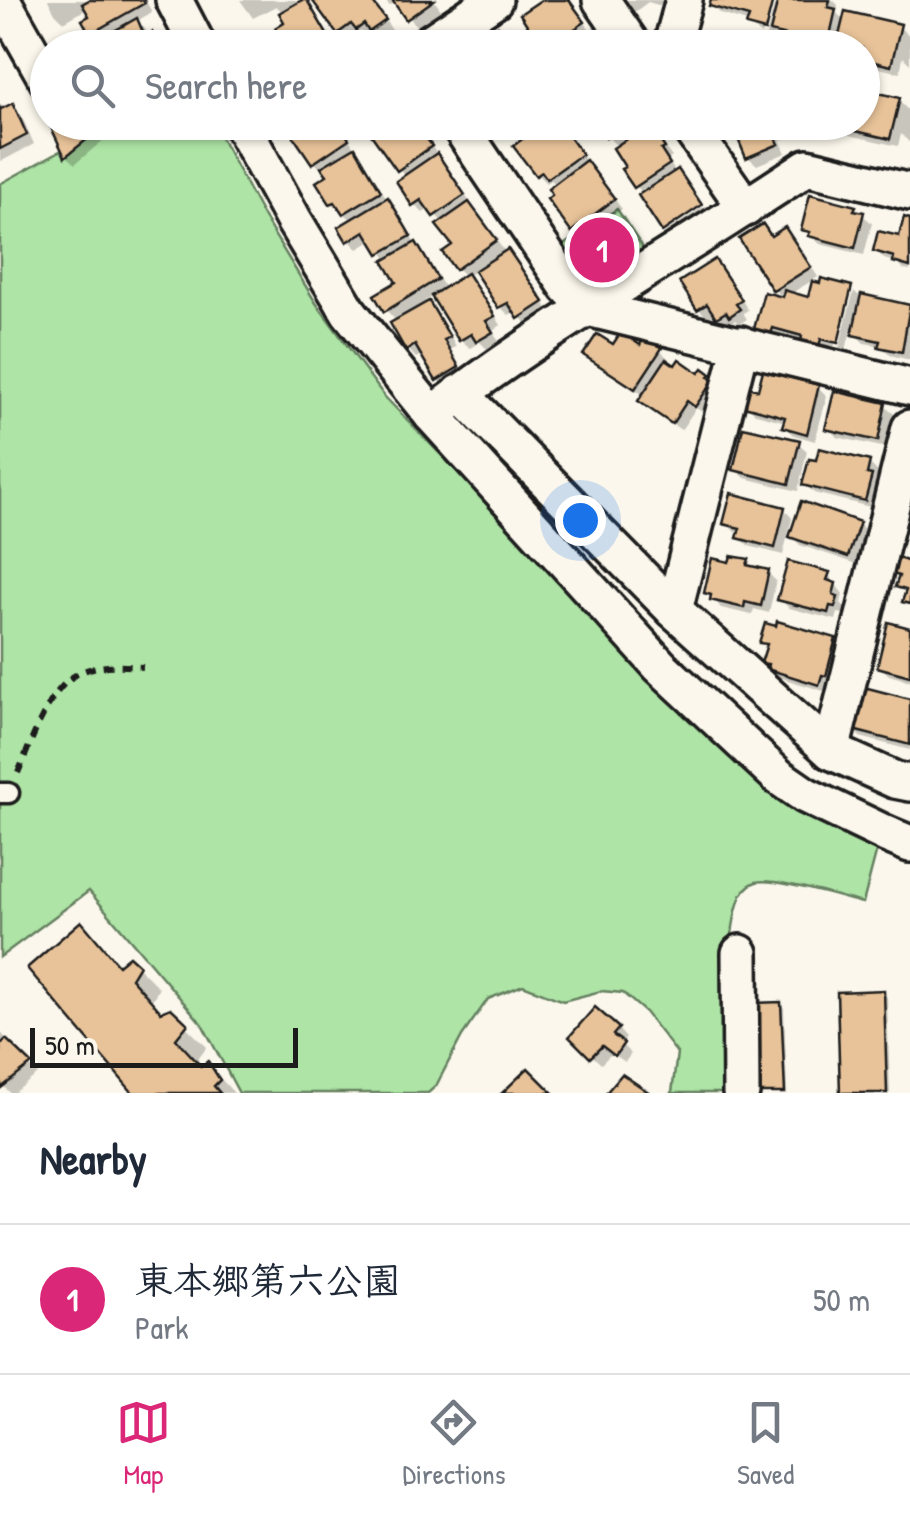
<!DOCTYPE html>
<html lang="en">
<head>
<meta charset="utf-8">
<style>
  :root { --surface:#fff; --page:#f6f6f7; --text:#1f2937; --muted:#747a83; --line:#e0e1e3; --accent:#db2777 }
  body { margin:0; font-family:"Patrick Hand","Klee One",sans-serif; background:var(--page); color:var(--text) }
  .scale { position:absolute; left:30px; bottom:25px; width:268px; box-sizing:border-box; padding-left:10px; border:5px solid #1c1c1c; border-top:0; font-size:28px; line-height:35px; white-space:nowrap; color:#1c1c1c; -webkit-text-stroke:8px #fbf7ec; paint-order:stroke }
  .you { position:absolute; left:580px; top:520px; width:35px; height:35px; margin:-25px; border:8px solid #fff; border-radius:50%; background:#1a73e8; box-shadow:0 0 0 15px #1a73e833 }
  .badge { display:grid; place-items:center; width:65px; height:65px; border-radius:50%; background:var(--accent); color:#fff; font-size:32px; font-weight:700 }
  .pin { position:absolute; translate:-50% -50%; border:5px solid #fff; box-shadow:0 2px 10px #0006 }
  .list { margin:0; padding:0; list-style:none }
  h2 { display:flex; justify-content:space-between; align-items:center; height:130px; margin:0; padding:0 40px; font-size:42px }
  h2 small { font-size:32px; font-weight:400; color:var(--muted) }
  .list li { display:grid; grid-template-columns:65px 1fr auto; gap:30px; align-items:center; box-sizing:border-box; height:150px; padding:0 40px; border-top:2px solid var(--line) }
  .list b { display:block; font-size:38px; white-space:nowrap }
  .list p { margin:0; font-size:32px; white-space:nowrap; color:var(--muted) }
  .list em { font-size:32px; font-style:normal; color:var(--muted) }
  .icon { flex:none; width:55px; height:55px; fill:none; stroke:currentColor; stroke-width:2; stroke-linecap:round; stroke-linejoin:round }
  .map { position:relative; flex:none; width:910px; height:1093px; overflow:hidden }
  .search { position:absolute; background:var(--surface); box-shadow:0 2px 8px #0004; left:30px; right:30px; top:30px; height:110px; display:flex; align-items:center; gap:25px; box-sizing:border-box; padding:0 35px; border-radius:55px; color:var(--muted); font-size:38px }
  .sheet { height:280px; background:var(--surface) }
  nav { display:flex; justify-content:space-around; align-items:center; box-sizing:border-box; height:140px; border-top:2px solid var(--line); background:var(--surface); font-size:28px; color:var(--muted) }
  nav a { display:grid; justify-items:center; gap:5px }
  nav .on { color:var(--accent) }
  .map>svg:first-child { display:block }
  .green { fill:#aee4a6; stroke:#658061; stroke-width:2.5 }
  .shadow { fill:#0003 }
  .building { fill:#e8c399; stroke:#1c1c1c; stroke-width:2.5 }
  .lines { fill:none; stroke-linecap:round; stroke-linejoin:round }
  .service-casing { stroke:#1c1c1c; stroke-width:25 }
  .minor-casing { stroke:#1c1c1c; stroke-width:42 }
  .path { stroke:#1c1c1c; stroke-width:6; stroke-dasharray:10 8; stroke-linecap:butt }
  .service { stroke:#fbf7ec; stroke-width:18 }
  .minor { stroke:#fbf7ec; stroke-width:35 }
</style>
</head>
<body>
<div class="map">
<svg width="910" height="1093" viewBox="0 0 910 1093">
  <rect width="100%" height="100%" fill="#fbf7ec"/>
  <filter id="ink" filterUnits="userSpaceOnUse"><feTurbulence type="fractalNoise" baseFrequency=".01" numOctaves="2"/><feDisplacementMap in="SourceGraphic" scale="20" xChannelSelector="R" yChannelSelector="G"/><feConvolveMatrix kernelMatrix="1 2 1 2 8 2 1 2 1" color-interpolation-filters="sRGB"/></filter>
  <g filter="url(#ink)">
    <g class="green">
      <path d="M111,123H213L264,218L316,303L385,397L664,686L878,846L863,903C842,898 774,877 756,882C751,884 747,887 744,891C724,916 727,1056 726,1093H672L677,1053L645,1012L623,993L601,991L563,1001L523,985L488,999L462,1036L436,1086L428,1093H239L202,1024L89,891L0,957V184Z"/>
      <path d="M617,209L645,251L585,289L559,248Z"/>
    </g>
    <g class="shadow">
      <path d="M48,0H145L152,12L137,21L145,29L149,37L152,35L163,48H89L101,41L92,32V17L88,8L64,22L55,13Z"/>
      <path d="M240,0H296L299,5L305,1L314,10L336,48H290L288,23L284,13L276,6L253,18Z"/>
      <path d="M316,0H371L392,30L380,39L373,32L366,36L361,31L347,41L338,33Z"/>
      <path d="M384,0H434L441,10L417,27L396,1L390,6Z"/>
      <path d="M545,0H569L591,31L583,37L594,48H545Z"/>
      <path d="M620,0H666L665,7L648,2L632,14Z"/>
      <path d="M713,0H771L761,35L749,25L750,23L721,14L712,6Z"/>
      <path d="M776,0H833L838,5L837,13L845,22L899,27L910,36V64L903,57L900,73L862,64V48H837L817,43L816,48H812L782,40L774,33L773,38L766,36Z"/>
      <path d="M256,40L263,47L270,43L275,48H244Z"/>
      <path d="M898,100L909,111L910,109V143L901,134L898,146L845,134L838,126L836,131L824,127L819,122H862Z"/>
      <path d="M0,103L4,110L13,106L21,115L34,144L2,161L0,159Z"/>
      <path d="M62,122H97L106,138L75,164L67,156L54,126Z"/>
      <path d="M118,122H149L129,135Z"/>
      <path d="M338,122L389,202L396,209L416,246L424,253L446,290L466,277L457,268L455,246L443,223L430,208L423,213L414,204L407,176L399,169L377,131L368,122H415L472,205L470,206L506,253L516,261L550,312L529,326L516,311L509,315L500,307L476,270L467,276L476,285L501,325L493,331L499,342L487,349L480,342L470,348L461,340L433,296L425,301L437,313L456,346L451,350L466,376L446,388L438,379L423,354L416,358L408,349L397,322L386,310L399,283L389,261L373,240L358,249L349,240L353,221L332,203L330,176L325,169L322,170L314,162Z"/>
      <path d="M512,122H557L622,209L581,239L573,230L556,195L557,185L551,180L546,183L537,174L526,140Z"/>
      <path d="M599,122H641L639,124L643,131L649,127L672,157L668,160L676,173L686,181L701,203L644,194L636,186L618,147L608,137Z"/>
      <path d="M734,122H777L784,138L780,140L786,153L757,165L748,157Z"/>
      <path d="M703,207L708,215L673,239L666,232Z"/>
      <path d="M854,208L872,223L864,255L820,244L804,229Z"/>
      <path d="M910,221V271L904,270L897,263L884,259L876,251L901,239Z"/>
      <path d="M763,227L773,237L784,230L793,238L818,277L790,294L810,300L851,288L853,290H849L834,347L829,346L827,353L813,349L805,342L781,335L780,341L766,337L757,328L786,300L775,290L743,240Z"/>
      <path d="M715,262L724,271L748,310L743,313L747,319L739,324L735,320L727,325L716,313L708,318L699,309L682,283Z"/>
      <path d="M854,291L860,297L910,308V360L890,355L882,346L864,343L851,330L846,350L839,348Z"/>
      <path d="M614,348L660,350L669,359L667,362L700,376H709L718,384L720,391L705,414L696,408L681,430L650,409L645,396L595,363Z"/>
      <path d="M818,387L827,396L815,441L794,435L785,426L786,422L756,414L747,405Z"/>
      <path d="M885,406L894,414L886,448L837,437L828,428Z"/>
      <path d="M798,443L807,451L798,491L745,478L736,470Z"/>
      <path d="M869,463L878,472L875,482L880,486L874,508L814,493L805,484Z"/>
      <path d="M784,509L792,518L783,555L749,546L740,537L741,533L735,532L726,523Z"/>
      <path d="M859,524L868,533L857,564L800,545L790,535Z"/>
      <path d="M747,562L755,570L768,573L776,581L769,613L754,609L752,615L721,608L707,592L731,565Z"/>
      <path d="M828,574L843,594L841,603L846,608L844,614L838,613L836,620L789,608L780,599Z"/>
      <path d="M910,630V681L889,675L880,667Z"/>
      <path d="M835,640L844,649L827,692L778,677L764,662L768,648L762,642Z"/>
      <path d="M910,702V750L860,737L852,728Z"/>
      <path d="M81,924L120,966H137L159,988L151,1002L162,1014L170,1011L207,1047L196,1062L202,1068L208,1065L234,1093H136L30,968Z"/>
      <path d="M883,993L887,997L890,1093H843L839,994Z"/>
      <path d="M780,1004L784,1008L787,1093H760L755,1005Z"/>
      <path d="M618,1029L626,1038L621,1044L631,1054L625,1062L612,1053L601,1064L572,1037Z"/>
      <path d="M0,1031L6,1039L4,1040L38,1074L14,1093H10L0,1083Z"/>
    </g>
    <g class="building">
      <path d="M89,0H144L145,3L90,34L82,20L89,16L82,4Z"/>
      <path d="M302,0H307L335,48H308L306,43L298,48H287L275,28L284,22L279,13Z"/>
      <path d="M312,0H371L386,20L369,32L364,24L356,30L351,24L337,34Z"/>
      <path d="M392,0H434L406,20Z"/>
      <path d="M541,0H569L585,22L546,48H542L520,14Z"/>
      <path d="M711,0H773L765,31L746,26L749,17L709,6Z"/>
      <path d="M778,0H830L828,7L836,9L829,40L809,36L808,41L770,32Z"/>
      <path d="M845,11L901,24L891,66L862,59V48H836Z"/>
      <path d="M137,18L145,37L152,32L158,40L144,48H84Z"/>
      <path d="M498,26L513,48H463Z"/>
      <path d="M862,89L900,98L890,139L834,126L835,122H862Z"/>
      <path d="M13,103L27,135L0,149V108L1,109Z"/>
      <path d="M56,122H96L100,129L65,157L50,125Z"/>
      <path d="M294,122H338L349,139L312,164L287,127Z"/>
      <path d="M385,122H415L432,146L397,171L370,133Z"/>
      <path d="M545,122H559L582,154L547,179L542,172L536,176L513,146Z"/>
      <path d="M596,122H632L606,138Z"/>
      <path d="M731,122H774L777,129L773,131L779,144L746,158Z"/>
      <path d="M649,124L665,148L661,150L670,164L634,188L621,169L625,167L613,148Z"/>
      <path d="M355,147L381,191L343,214L335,202L330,204L316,182L327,175L321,167Z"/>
      <path d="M437,153L465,195L433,217L421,200L412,206L396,181Z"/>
      <path d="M586,160L615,199L571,232L547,199L552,195L548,189Z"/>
      <path d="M678,169L702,205L662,232L638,195Z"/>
      <path d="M810,194L856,206L854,210L864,212L855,248L808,236L810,232L801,230Z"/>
      <path d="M388,197L411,236L379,254L365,231L347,242L338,227Z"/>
      <path d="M469,202L497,240L455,270L442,252L452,245L436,225Z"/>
      <path d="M904,217L910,219V267L893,262L894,257L873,251L878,231L899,236Z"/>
      <path d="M763,224L771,236L785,227L811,267L773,291L739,239Z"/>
      <path d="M416,242L438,279L384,312L374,295L396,282L383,261Z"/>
      <path d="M508,249L544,302L518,319L508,303L498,308L474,271Z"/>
      <path d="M715,259L742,300L736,304L740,309L729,317L726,312L716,318L707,304L697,310L679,282Z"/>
      <path d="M467,273L495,316L486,321L493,332L476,342L471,334L459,341L431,296Z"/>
      <path d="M821,278L852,286L838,343L821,339L819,346L801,341L802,336L773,328L771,334L754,329L764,292L783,297L784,290L808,297L812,281L820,283Z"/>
      <path d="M861,294L910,305L902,352L878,347L880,341L852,335Z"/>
      <path d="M429,301L450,337L444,340L459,367L436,381L415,345L406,351L390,323Z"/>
      <path d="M621,332L640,345L644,337L662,348L635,389L583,355L597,334L613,344Z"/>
      <path d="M666,359L675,365L679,359L699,373L703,368L711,374L709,377L713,381L695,407L687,401L672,424L638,401Z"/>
      <path d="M763,370L819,385L807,434L782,427L785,417L744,406L749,387L758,390Z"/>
      <path d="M834,391L886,403L878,441L825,429Z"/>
      <path d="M743,427L800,440L789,484L733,470Z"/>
      <path d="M819,448L870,461L867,474L872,475L865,501L802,485L809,459L816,460Z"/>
      <path d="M731,493L785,507L775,548L737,538L740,528L723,524Z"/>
      <path d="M801,501L860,522L848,557L789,537Z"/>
      <path d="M731,556L749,559L747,565L769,570L761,606L745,602L744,608L710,600L711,595L704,593L712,558L729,562Z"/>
      <path d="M898,558L910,562V604L902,602L906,590L895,587L899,576L893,574Z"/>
      <path d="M788,561L830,572L827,580L836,583L833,595L838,597L835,607L830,606L828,613L777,600Z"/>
      <path d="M777,621L836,638L826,676L822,675L819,685L767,669L768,664L761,663L767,644L759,643L765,623L776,626Z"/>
      <path d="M888,622L910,628V676L877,667Z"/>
      <path d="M860,686L910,699V745L849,729Z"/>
      <path d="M81,921L118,965L129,956L139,965L131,978L161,1012L171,1008L188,1024L176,1039L201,1066L208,1061L220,1080L214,1086L220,1093H133L27,968Z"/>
      <path d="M884,990L887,1093H840L837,992Z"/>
      <path d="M781,1002L785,1093H757L753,1003Z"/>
      <path d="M595,1007L619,1028L613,1035L624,1043L615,1056L602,1046L590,1058L569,1037Z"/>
      <path d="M6,1039L32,1064L1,1088L0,1045Z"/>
      <path d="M528,1068L553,1093H502Z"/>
      <path d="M622,1074L650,1093H606Z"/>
    </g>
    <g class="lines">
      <g class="service-casing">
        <path id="service" d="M0,793H9"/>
      </g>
      <g class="minor-casing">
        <g id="minor">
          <path d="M2,0L48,81"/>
          <path d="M174,0L199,48"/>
          <path d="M601,0L634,48"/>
          <path d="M422,48L494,0"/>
          <path d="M671,48L684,0"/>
          <path d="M240,122L293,219L349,312L432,415"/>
          <path d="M457,122L568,287L588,308L910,387"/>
          <path d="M686,122L746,208"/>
          <path d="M910,192L807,167C683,250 551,324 432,415L660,666L779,777L805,795L886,834L910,844"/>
          <path d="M460,393L674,610L831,751L895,780L910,783"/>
          <path d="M674,610L741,344"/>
          <path d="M831,751L910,428"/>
          <path d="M740,953L741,1093"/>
        </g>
      </g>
      <path class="path" d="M18,773C31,743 49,687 79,673C99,663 122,666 143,667"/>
      <use href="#service" class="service"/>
      <use href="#minor" class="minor"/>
    </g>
  </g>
</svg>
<div class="scale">50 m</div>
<div class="you"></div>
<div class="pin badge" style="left:602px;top:250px">1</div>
<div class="search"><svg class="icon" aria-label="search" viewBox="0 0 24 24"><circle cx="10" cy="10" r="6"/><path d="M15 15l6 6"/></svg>Search here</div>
</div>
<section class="sheet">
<h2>Nearby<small></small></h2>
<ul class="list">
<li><span class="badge">1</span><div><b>東本郷第六公園</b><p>Park</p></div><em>50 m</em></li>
</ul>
</section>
<nav>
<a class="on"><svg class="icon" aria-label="map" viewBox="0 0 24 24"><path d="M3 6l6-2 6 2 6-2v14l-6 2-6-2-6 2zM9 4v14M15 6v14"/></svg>Map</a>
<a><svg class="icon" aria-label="directions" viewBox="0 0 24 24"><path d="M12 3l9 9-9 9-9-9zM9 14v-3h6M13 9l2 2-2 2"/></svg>Directions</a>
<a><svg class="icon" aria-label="saved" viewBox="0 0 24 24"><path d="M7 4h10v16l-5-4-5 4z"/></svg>Saved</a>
</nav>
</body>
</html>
